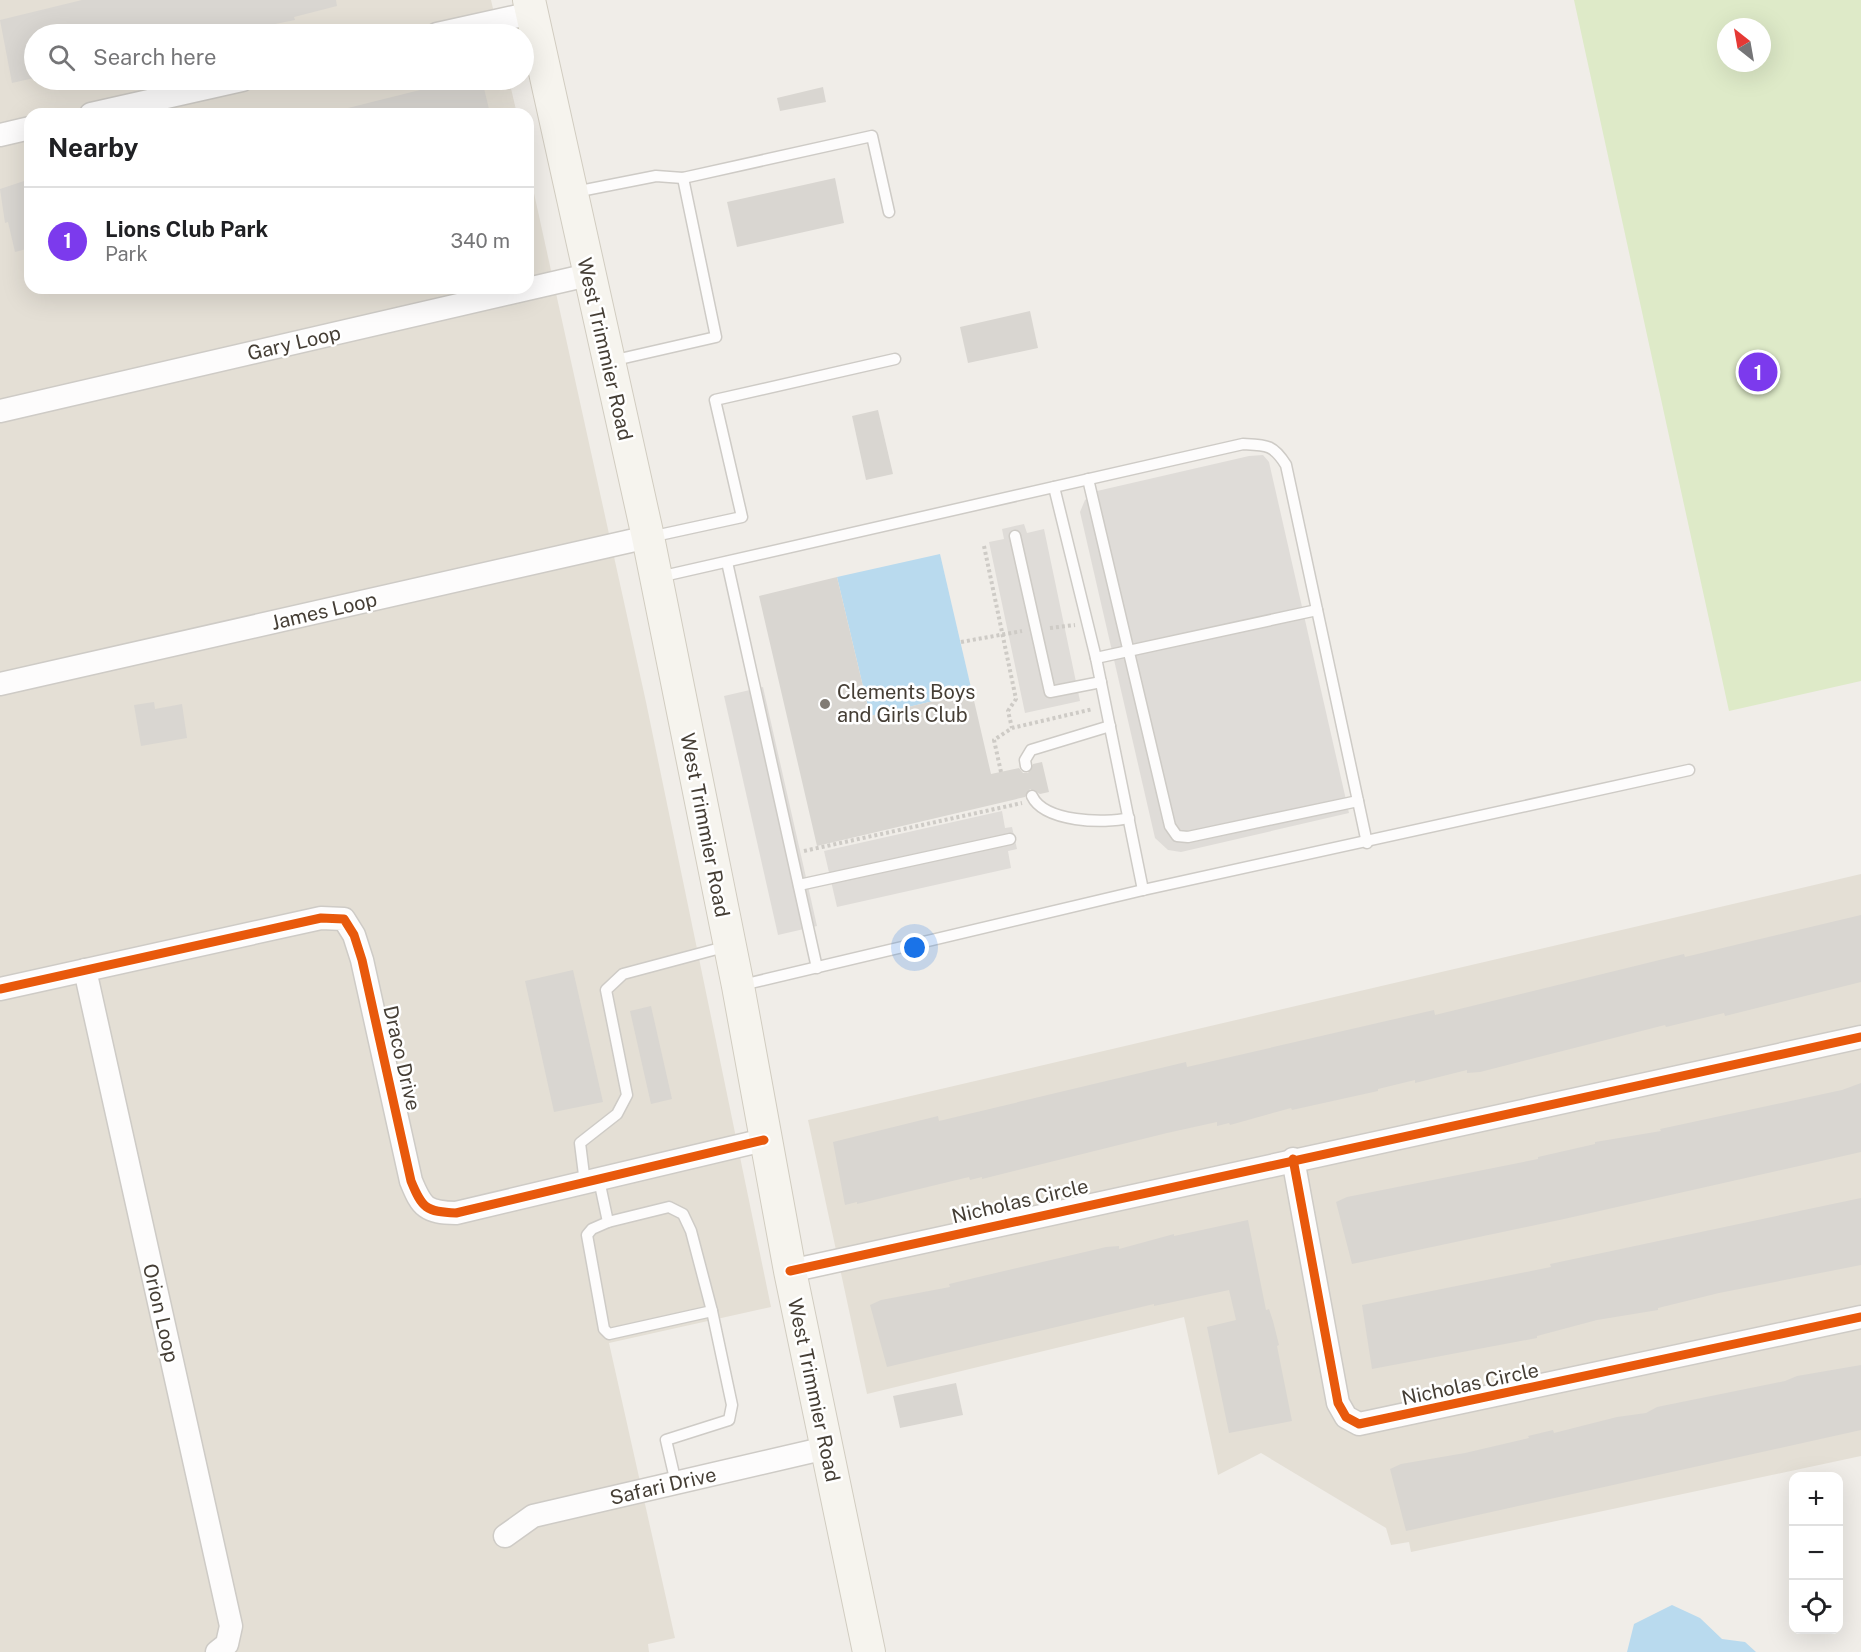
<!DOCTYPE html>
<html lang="en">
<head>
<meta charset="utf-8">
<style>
  :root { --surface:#fff; --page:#f6f6f6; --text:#202124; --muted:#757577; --line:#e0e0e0; --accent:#7c3aed }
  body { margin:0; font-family:"Public Sans",sans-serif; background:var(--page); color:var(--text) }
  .controls { position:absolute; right:18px; bottom:18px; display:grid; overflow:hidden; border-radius:12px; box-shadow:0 6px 24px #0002 }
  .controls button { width:54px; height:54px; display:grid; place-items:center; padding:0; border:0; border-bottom:2px solid var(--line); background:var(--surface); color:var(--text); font:30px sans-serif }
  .compass { position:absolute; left:1717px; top:18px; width:54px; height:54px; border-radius:50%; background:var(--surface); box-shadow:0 6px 24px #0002; rotate:329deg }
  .you { position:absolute; left:915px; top:948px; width:21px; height:21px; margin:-15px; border:4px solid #fff; border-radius:50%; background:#1a73e8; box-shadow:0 0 0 9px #1a73e833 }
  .badge { display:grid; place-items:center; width:39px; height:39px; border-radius:50%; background:var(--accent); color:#fff; font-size:20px; font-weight:700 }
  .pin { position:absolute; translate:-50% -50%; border:3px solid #fff; box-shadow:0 2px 6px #0006 }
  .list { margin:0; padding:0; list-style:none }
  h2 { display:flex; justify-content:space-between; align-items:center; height:78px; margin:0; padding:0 24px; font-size:26px }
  h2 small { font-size:20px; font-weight:400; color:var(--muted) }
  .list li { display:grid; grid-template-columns:39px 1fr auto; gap:18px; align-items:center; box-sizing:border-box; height:108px; padding:0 24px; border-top:2px solid var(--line) }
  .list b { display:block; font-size:22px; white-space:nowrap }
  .list p { margin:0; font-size:20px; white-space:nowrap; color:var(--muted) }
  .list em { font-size:20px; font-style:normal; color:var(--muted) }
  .icon { flex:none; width:33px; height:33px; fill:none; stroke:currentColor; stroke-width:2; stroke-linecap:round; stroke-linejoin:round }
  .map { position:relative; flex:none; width:1861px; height:1652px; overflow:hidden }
  .search { position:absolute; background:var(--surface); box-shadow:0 6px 24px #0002; left:24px; top:24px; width:510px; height:66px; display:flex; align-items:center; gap:15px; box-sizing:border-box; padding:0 21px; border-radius:33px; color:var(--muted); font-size:22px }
  .panel { position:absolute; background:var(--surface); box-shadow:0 6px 24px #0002; left:24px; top:108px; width:510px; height:186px; border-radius:18px }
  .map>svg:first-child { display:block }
  .residential { fill:#e4dfd5 }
  .green { fill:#deeac8; fill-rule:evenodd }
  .parking { fill:#dfdcd8 }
  .water { fill:#b9daee }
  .building { fill:#d9d6d1 }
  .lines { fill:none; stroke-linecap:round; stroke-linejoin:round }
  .lane-casing { stroke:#cecbc6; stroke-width:13 }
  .street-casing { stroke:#cecbc6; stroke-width:25 }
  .secondary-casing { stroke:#d1ccc0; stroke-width:34 }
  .path { stroke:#cecbc6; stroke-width:4; stroke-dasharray:3 3; stroke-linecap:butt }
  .lane { stroke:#fdfcfc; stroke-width:10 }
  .street { stroke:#fdfcfc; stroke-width:22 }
  .secondary { stroke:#f6f4ee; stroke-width:32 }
  .cycleway-casing { stroke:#fff; stroke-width:13 }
  .cycleway { stroke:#e8590c; stroke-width:9 }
  .poi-dot { fill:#817b74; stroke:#fff; stroke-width:2 }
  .labels { text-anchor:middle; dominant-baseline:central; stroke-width:5; stroke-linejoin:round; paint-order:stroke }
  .street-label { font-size:20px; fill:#453e35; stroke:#fff }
  .poi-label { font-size:20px; fill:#453e35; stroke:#fff; text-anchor:start }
</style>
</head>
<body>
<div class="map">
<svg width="1861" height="1652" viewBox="0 0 1861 1652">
  <rect width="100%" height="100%" fill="#f0ede8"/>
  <g class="residential">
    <path d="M0,0H491L499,34H34V80H509L517,114H30V288H528V166L646,702L771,1307L609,1343L675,1638L648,1644L649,1652H0Z"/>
    <path d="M1861,874V1456L1411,1552L1409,1542L1391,1545L1386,1528L1261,1453L1218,1475L1184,1317L867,1394L808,1120Z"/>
  </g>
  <path class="green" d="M1574,0H1861V681L1729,711ZM1726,27H1762V63H1726Z"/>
  <g class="parking">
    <path d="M1263,455L1269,462L1349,813L1181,852L1168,850L1155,838L1080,512L1085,500L1097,491L1249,456Z"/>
    <path d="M1024,524L1027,533L1044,529L1080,701L1025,713L989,542L1004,539L1002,529Z"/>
    <path d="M763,687L817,926L778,935L724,696Z"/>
    <path d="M1002,811L1005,828L1012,827L1017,849L1008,851L1011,868L837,907L824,851Z"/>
  </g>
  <g class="water">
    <path d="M940,554L972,692L870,716L837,577Z"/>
    <path d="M1672,1605L1700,1618L1722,1639L1745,1642L1756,1652H1627L1634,1624Z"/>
  </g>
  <g class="building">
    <path d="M82,0H336L337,6L294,17L295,20L235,32L236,34H34V78L12,83L0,20Z"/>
    <path d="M460,80H482L489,109L487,110L488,114H349L348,108Z"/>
    <path d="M823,87L826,102L780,111L777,98Z"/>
    <path d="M835,178L844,223L737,247L727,202Z"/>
    <path d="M30,179V248L15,252L8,222L5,223L0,189Z"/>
    <path d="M1030,311L1038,348L968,363L960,327Z"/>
    <path d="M878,410L893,474L866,480L852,416Z"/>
    <path d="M837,577L870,716L972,692L991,774L1019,768L1023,773H1028L1033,764L1042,762L1049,792L1040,794L1030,789L1025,797L817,846L759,596Z"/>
    <path d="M154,702L155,709L182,704L187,738L141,746L134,705Z"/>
    <path d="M1861,915V982L1725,1016L1724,1013L1666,1027L1665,1025L1480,1072L1467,1073V1070L1415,1083V1080L1378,1089V1091L1292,1110L1291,1108L1230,1125L1229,1123L1217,1126V1122L1167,1133L982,1179V1177L970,1180L969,1177L857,1204V1202L845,1205L833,1142L938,1116L939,1121L1186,1062L1187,1067L1434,1010L1435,1015L1684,954L1685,957Z"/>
    <path d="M573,970L603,1102L554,1112L525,981Z"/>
    <path d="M651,1006L672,1099L651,1104L630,1011Z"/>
    <path d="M1861,1083V1152L1564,1219L1352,1264L1336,1202L1347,1197L1538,1159V1157L1595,1144V1142L1661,1131L1660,1129L1842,1090Z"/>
    <path d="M1861,1198V1265L1719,1293L1658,1308V1310L1597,1320L1537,1336V1338L1372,1369L1362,1305L1551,1267L1550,1264Z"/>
    <path d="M1248,1220L1266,1310L1269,1309L1273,1321L1279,1345L1277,1346L1292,1421L1229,1433L1207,1327L1236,1320L1229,1290L1154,1306V1304L887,1367L870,1305L881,1300L950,1287L949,1284L1106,1247L1119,1246V1249L1174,1234V1236Z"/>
    <path d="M1861,1365V1430L1406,1531L1390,1469L1401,1464L1465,1453L1529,1438L1528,1436L1553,1430L1554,1433L1617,1417L1646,1413L1657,1407L1785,1381L1797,1376Z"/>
    <path d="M956,1383L963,1415L900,1428L893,1396Z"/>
  </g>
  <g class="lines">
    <g class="lane-casing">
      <g id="lane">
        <path d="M575,192L656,176L683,178L872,136L889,212"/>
        <path d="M611,361L716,337L683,178"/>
        <path d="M1088,479L1170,826L1177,836L1188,837L1358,801"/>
        <path d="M1054,487L1096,658L1143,890"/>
        <path d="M1015,536L1050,692L1101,682"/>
        <path d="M650,537L742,517L715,400L895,359"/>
        <path d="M727,562L817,968"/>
        <path d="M659,577L1243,444C1266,445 1273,444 1286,465L1367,843"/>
        <path d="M1096,658L1317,610"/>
        <path d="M1026,766L1025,760L1031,750L1110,726"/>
        <path d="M1032,796C1044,822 1104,824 1129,818"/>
        <path d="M799,885L1010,839"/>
        <path d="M742,985L1143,890L1689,770"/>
        <path d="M599,1180L608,1222L592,1229L587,1235L604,1329L609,1334L712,1311"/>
        <path d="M585,1183L580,1143L617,1114L627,1095L606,990L623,974L728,946"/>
        <path d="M608,1222L669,1207L683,1214L691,1231L712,1311L732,1405L729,1420L666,1440L676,1483"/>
      </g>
    </g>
    <g class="street-casing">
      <g id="street">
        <path d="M437,34L532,13"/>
        <path d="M91,114L242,80"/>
        <path d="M0,135L30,128"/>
        <path d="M0,411L588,275"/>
        <path d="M0,684L648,537"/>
        <path d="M85,970L231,1626L227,1644L217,1652"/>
        <path d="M0,989L321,918L344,919L354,935L362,960L411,1181C422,1208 426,1212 456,1213L764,1140"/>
        <path d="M1293,1159L1338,1403L1346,1417L1359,1424L1861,1317"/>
        <path d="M790,1271L1861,1037"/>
        <path d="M505,1536L533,1516L826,1448"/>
      </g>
    </g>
    <g class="secondary-casing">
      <path id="secondary" d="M529,0L648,537L738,986L790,1271L869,1652"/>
    </g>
    <g class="path">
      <path d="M984,546L1016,699L1008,711L1012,728"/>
      <path d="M1050,628L1075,625"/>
      <path d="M961,642L1022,631"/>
      <path d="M1001,772L994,740L1012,728L1093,709"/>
      <path d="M804,851L1022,803"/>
    </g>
    <use href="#lane" class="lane"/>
    <use href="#street" class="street"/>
    <use href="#secondary" class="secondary"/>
    <g class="cycleway-casing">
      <g id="cycleway">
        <path d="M0,989L321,918L344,919L354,935L362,960L411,1181C422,1208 426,1212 456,1213L764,1140"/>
        <path d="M1293,1159L1338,1403L1346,1417L1359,1424L1861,1317"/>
        <path d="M790,1271L1861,1037"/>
      </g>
    </g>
    <use href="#cycleway" class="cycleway"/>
  </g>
  <circle class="poi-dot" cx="825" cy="704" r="6"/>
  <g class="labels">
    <g class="street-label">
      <text transform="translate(294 343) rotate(-13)">Gary Loop</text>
      <text transform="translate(605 349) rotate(77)">West Trimmier Road</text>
      <text transform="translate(324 611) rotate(-13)">James Loop</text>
      <text transform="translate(705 825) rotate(79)">West Trimmier Road</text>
      <text transform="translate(402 1058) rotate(77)">Draco Drive</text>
      <text transform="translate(1020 1201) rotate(-13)">Nicholas Circle</text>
      <text transform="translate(161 1313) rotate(77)">Orion Loop</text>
      <text transform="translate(1470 1384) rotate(-12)">Nicholas Circle</text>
      <text transform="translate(814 1390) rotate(78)">West Trimmier Road</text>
      <text transform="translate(663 1486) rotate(-13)">Safari Drive</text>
    </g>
    <g class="poi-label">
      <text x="837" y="692">Clements Boys<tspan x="837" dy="23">and Girls Club</tspan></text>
    </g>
  </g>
</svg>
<div class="controls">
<button>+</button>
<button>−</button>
<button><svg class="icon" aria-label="locate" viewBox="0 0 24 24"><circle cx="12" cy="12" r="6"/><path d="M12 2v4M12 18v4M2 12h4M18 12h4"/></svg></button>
</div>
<svg class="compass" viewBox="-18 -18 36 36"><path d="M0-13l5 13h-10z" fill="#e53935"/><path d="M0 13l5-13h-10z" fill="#757577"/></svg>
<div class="you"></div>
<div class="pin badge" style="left:1758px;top:372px">1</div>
<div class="search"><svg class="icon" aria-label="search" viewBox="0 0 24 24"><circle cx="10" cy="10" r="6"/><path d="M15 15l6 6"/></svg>Search here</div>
<section class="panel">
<h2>Nearby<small></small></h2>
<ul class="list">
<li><span class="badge">1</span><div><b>Lions Club Park</b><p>Park</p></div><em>340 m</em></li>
</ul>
</section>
</div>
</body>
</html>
